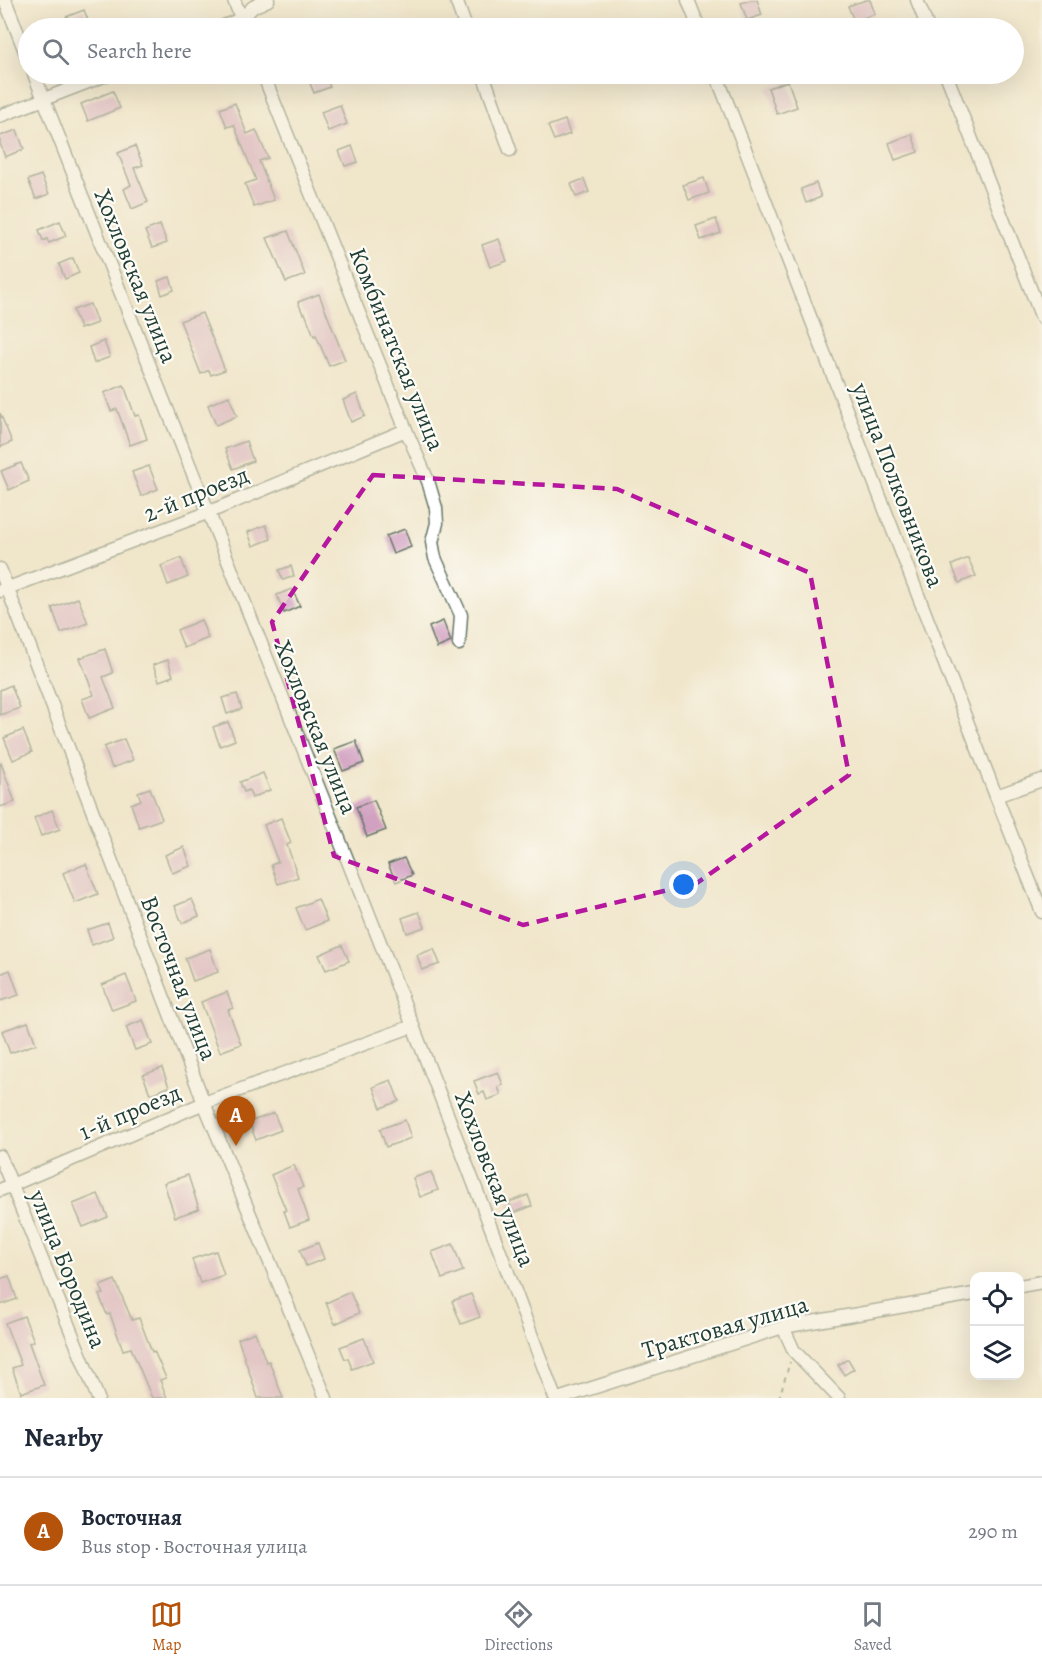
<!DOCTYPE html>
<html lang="en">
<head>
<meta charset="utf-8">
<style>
  :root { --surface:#fff; --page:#f6f6f7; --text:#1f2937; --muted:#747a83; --line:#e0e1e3; --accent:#b45309 }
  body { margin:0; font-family:Alegreya,serif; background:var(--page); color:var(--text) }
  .controls { position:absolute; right:18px; bottom:18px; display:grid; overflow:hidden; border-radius:12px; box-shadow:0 6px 24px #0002 }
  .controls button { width:54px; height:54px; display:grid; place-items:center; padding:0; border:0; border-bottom:2px solid var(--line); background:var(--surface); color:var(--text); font:30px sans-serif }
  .you { position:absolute; left:684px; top:885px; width:21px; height:21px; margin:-15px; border:4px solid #fff; border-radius:50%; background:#1a73e8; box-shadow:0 0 0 9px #1a73e833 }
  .badge { display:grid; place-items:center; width:39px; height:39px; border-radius:50%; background:var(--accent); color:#fff; font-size:20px; font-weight:700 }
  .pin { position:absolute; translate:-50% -50px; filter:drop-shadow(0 2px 3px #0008) }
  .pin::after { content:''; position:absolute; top:32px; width:21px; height:18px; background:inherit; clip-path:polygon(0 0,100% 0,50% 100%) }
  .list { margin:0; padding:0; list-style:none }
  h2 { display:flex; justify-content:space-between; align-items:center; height:78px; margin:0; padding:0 24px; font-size:26px }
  h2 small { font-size:20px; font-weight:400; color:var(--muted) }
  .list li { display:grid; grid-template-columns:39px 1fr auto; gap:18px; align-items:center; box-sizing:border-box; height:108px; padding:0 24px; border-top:2px solid var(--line) }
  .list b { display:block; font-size:22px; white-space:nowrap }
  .list p { margin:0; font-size:20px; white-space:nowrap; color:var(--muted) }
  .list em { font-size:20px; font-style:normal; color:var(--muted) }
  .icon { flex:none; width:33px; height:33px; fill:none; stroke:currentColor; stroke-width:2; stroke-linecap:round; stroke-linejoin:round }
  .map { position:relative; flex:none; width:1042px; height:1398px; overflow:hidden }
  .search { position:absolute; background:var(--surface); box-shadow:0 6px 24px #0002; left:18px; right:18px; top:18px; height:66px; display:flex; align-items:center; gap:15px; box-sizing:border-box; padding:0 21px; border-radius:33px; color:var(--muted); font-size:22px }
  .sheet { height:186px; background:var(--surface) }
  nav { display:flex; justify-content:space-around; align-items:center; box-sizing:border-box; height:84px; border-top:2px solid var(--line); background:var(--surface); font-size:16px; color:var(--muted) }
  nav a { display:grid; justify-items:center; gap:3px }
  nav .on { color:var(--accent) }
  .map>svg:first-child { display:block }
  .building { fill:#d2a1c1 }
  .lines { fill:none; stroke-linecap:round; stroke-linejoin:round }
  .minor-casing { stroke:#687869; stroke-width:15 }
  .path { stroke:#687869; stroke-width:2; stroke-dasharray:4.5 4.5; stroke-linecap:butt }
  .minor { stroke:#fff; stroke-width:12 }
  .marked { fill:none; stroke:#b5179e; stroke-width:4.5; stroke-dasharray:12 8; stroke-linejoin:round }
  .labels { text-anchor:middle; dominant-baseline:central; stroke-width:4.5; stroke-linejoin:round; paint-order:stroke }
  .street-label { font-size:24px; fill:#1f3d34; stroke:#fdfcf7 }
</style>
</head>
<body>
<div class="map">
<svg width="1042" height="1398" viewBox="0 0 1042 1398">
  <rect width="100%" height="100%" fill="#fdfcf7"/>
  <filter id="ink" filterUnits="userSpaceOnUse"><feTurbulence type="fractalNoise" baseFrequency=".0167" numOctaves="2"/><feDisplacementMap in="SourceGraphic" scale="12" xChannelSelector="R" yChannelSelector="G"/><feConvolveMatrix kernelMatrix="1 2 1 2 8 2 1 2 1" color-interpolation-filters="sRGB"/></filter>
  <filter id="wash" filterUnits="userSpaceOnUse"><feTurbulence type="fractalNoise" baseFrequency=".008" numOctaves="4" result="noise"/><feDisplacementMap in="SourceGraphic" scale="24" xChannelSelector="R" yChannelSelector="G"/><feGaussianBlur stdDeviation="1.35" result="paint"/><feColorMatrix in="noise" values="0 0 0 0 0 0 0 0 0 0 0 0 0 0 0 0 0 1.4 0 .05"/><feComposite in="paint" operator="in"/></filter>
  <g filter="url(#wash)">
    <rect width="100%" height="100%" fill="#f0e6cb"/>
    <g id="blocks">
      <g class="building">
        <path d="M751,0H757L762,15L747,20L741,3Z"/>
        <path d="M866,0H870L875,14L854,21L848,6Z"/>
        <path d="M84,10L91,28H70L66,17Z"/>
        <path d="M313,74H324L330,87L314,93L307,76Z"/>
        <path d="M788,81L797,107L777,114L768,88Z"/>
        <path d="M113,91L120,108L88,121L81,104Z"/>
        <path d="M235,103L247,134L256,130L268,158L259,161L274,200L254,207L245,184L256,180L234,125L227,127L220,109Z"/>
        <path d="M340,105L347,124L328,131L321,112Z"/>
        <path d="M565,120L570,134L554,140L548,126Z"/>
        <path d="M17,130L24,149L5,157L0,143V136Z"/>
        <path d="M912,134L918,152L895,160L889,143Z"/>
        <path d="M135,146L143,165L134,168L148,202L132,209L124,189L131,185L118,153Z"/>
        <path d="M352,146L358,162L345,166L339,151Z"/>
        <path d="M41,175L49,194L36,199L28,180Z"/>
        <path d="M704,178L709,193L689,200L683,185Z"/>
        <path d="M584,179L589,192L576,197L571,184Z"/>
        <path d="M816,183L821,197L806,203L801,189Z"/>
        <path d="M716,219L721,233L701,240L696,226Z"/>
        <path d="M60,221L66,236L49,243L47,239L43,241L39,230Z"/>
        <path d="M160,225L167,243L152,248L145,231Z"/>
        <path d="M288,231L305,275L286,282L267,238Z"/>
        <path d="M499,239L507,261L490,267L482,245Z"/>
        <path d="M73,258L79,273L65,279L59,264Z"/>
        <path d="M170,277L174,290L162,295L158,281Z"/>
        <path d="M319,294L345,360L329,366L316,335L314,336L305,313L303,314L298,302Z"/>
        <path d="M90,304L97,323L80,329L73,310Z"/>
        <path d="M202,313L225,370L211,375L209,370L201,374L180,321Z"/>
        <path d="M104,341L110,357L94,363L89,347Z"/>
        <path d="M124,385L135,416L139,415L147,439L130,445L117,409L111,411L104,393Z"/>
        <path d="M357,394L365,416L351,422L343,400Z"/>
        <path d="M229,396L237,416L216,425L208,405Z"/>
        <path d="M0,413L12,442L0,447Z"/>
        <path d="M246,441L253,461L233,469L225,449Z"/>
        <path d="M21,463L29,481L9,490L1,471Z"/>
        <path d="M149,466L158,489L141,496L132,472Z"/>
        <path d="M266,525L271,539L253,546L248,532Z"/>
        <path d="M405,529L411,547L393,554L386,536Z"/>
        <path d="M181,558L188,577L168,585L161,566Z"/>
        <path d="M968,558L976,576L959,583L952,565Z"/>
        <path d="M291,566L294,576L283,580L279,570Z"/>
        <path d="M292,589L300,606L284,613L277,595Z"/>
        <path d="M78,598L88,623L61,633L52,608Z"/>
        <path d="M201,620L208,638L184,648L177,630Z"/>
        <path d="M443,621L451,642L437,648L429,627Z"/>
        <path d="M105,649L113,673L103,677L115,708L89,718L82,699L94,695L80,658Z"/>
        <path d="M168,660L173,676L159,681L153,665Z"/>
        <path d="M11,685L20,708L0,715V690Z"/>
        <path d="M237,694L242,709L227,714L222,698Z"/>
        <path d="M228,722L235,740L220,746L213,727Z"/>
        <path d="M23,730L32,752L13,760L4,738Z"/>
        <path d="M124,739L133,760L112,768L104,747Z"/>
        <path d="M356,741L364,763L343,771L334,749Z"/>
        <path d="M1,763L15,802L0,807V764Z"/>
        <path d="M263,773L270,790L252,798L249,790L244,792L240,782Z"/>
        <path d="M150,788L162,819L139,827L131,804L141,800L138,792Z"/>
        <path d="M374,800L386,830L367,837L356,807Z"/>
        <path d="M52,810L60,829L41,836L34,818Z"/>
        <path d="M281,818L291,843L287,845L298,877L278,884L271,865L278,862L264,825Z"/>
        <path d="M184,847L191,866L172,873L165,855Z"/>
        <path d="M404,858L412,875L396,882L388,864Z"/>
        <path d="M86,864L98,894L75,903L63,873Z"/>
        <path d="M192,899L199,916L182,923L175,906Z"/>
        <path d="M318,899L327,921L305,930L296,908Z"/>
        <path d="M419,912L425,927L407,933L402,918Z"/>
        <path d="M108,923L113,937L92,945L87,930Z"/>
        <path d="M342,945L349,961L326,970L319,955Z"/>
        <path d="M210,949L218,972L193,981L185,958Z"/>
        <path d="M434,949L440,964L422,970L417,955Z"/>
        <path d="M10,970L19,995L0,1001V974Z"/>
        <path d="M126,975L136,1001L112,1010L102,985Z"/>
        <path d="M227,992L233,1008L228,1010L241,1044L220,1052L201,1002Z"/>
        <path d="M143,1020L152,1044L135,1050L126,1027Z"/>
        <path d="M28,1022L36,1044L10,1053L2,1031Z"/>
        <path d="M162,1068L169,1087L150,1094L143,1075Z"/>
        <path d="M498,1072L503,1085L498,1087L501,1095L487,1100L484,1092L479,1094L474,1081Z"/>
        <path d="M391,1080L399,1101L381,1108L373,1087Z"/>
        <path d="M274,1113L281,1130L256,1140L249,1122Z"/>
        <path d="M405,1120L411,1138L386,1147L380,1129Z"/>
        <path d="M294,1165L303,1187L298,1189L309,1220L290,1227L284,1211L286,1210L271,1175Z"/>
        <path d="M431,1172L438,1190L420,1197L413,1178Z"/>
        <path d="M188,1175L199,1209L175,1217L164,1183Z"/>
        <path d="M98,1194L108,1217L83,1227L73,1204Z"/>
        <path d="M528,1195L532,1206L513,1213L509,1202Z"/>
        <path d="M318,1243L324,1259L306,1266L300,1250Z"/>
        <path d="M453,1244L463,1271L442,1279L432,1252Z"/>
        <path d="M216,1251L224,1275L200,1283L192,1259Z"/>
        <path d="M9,1276L17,1299L0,1305V1279Z"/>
        <path d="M115,1280L132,1320L139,1318L152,1352L154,1351L166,1378L160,1380L167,1398H152L131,1348L123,1350L110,1314L107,1315L99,1295L104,1294L100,1286Z"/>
        <path d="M350,1292L359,1313L335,1324L326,1303Z"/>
        <path d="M471,1294L480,1317L461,1324L452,1301Z"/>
        <path d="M24,1316L34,1341L29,1343L44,1385L21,1393L12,1368L21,1365L5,1323Z"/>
        <path d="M255,1332L266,1362L269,1361L283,1398H258L238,1339Z"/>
        <path d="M364,1338L373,1361L352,1369L348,1358L345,1359L340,1347Z"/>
        <path d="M848,1359L854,1369L844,1375L838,1365Z"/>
      </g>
    </g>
  </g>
  <g filter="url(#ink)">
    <use href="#blocks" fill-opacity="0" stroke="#687869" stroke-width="1.5"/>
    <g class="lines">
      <g class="minor-casing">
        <g id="minor">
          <path d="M5,0L28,59"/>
          <path d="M234,0L245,28"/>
          <path d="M456,0L466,28"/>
          <path d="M688,0L699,28"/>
          <path d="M917,0L928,28"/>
          <path d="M219,28L241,19L253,7L268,0"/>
          <path d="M34,74C207,515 390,953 555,1398"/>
          <path d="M263,74L406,430L428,481L436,508L437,523L432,542L435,558L461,615L459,644"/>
          <path d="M483,74L510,150"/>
          <path d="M716,74L996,796L1042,912"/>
          <path d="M946,74L1042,318"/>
          <path d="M0,116L109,74"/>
          <path d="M0,569L204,1103L326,1398"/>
          <path d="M0,591L207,513L406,430"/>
          <path d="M996,796L1042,780"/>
          <path d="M0,1156L98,1398"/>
          <path d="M0,1190L204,1103L413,1026"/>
          <path d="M1020,1286L1042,1282"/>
          <path d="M783,1327L794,1351L839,1398"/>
          <path d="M561,1398L783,1327L974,1294"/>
        </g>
      </g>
      <path class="path" d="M779,1398L790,1362"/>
      <use href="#minor" class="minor"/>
    </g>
  </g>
  <path d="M0 0H1042V1398H0ZM373,475L617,489L810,573L849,775L697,883L523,925L334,856L272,622Z" fill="#f0e6cb" fill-opacity=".55" fill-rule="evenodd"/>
  <path class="marked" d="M373,475L617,489L810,573L849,775L697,883L523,925L334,856L272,622Z"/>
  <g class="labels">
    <g class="street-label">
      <text transform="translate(136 276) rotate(68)">Хохловская улица</text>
      <text transform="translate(397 349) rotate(68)">Комбинатская улица</text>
      <text transform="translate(898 485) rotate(69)">улица Полковникова</text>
      <text transform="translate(196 494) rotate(-22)">2-й проезд</text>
      <text transform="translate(316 727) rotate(68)">Хохловская улица</text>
      <text transform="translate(179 978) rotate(69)">Восточная улица</text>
      <text transform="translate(130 1112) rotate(-23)">1-й проезд</text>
      <text transform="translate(495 1179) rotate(69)">Хохловская улица</text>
      <text transform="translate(68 1269) rotate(68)">улица Бородина</text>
      <text transform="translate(725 1327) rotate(-16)">Трактовая улица</text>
    </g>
  </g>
</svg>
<div class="controls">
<button><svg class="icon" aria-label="locate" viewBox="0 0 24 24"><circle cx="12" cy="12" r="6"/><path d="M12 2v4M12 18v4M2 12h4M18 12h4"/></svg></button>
<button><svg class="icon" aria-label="layers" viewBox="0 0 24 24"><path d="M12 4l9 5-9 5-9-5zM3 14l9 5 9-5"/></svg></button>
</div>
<div class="you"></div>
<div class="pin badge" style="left:236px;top:1146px">A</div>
<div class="search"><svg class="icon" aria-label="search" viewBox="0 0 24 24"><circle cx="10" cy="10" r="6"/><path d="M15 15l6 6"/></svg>Search here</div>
</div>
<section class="sheet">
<h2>Nearby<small></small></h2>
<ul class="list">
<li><span class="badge">A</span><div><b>Восточная</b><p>Bus stop · Восточная улица</p></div><em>290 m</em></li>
</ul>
</section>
<nav>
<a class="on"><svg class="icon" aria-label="map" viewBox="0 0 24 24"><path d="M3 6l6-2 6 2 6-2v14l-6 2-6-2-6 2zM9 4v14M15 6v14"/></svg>Map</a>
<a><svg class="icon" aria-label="directions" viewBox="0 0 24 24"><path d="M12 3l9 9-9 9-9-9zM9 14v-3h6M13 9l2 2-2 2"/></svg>Directions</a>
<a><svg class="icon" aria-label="saved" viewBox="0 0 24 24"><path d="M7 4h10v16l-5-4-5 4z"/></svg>Saved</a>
</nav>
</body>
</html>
